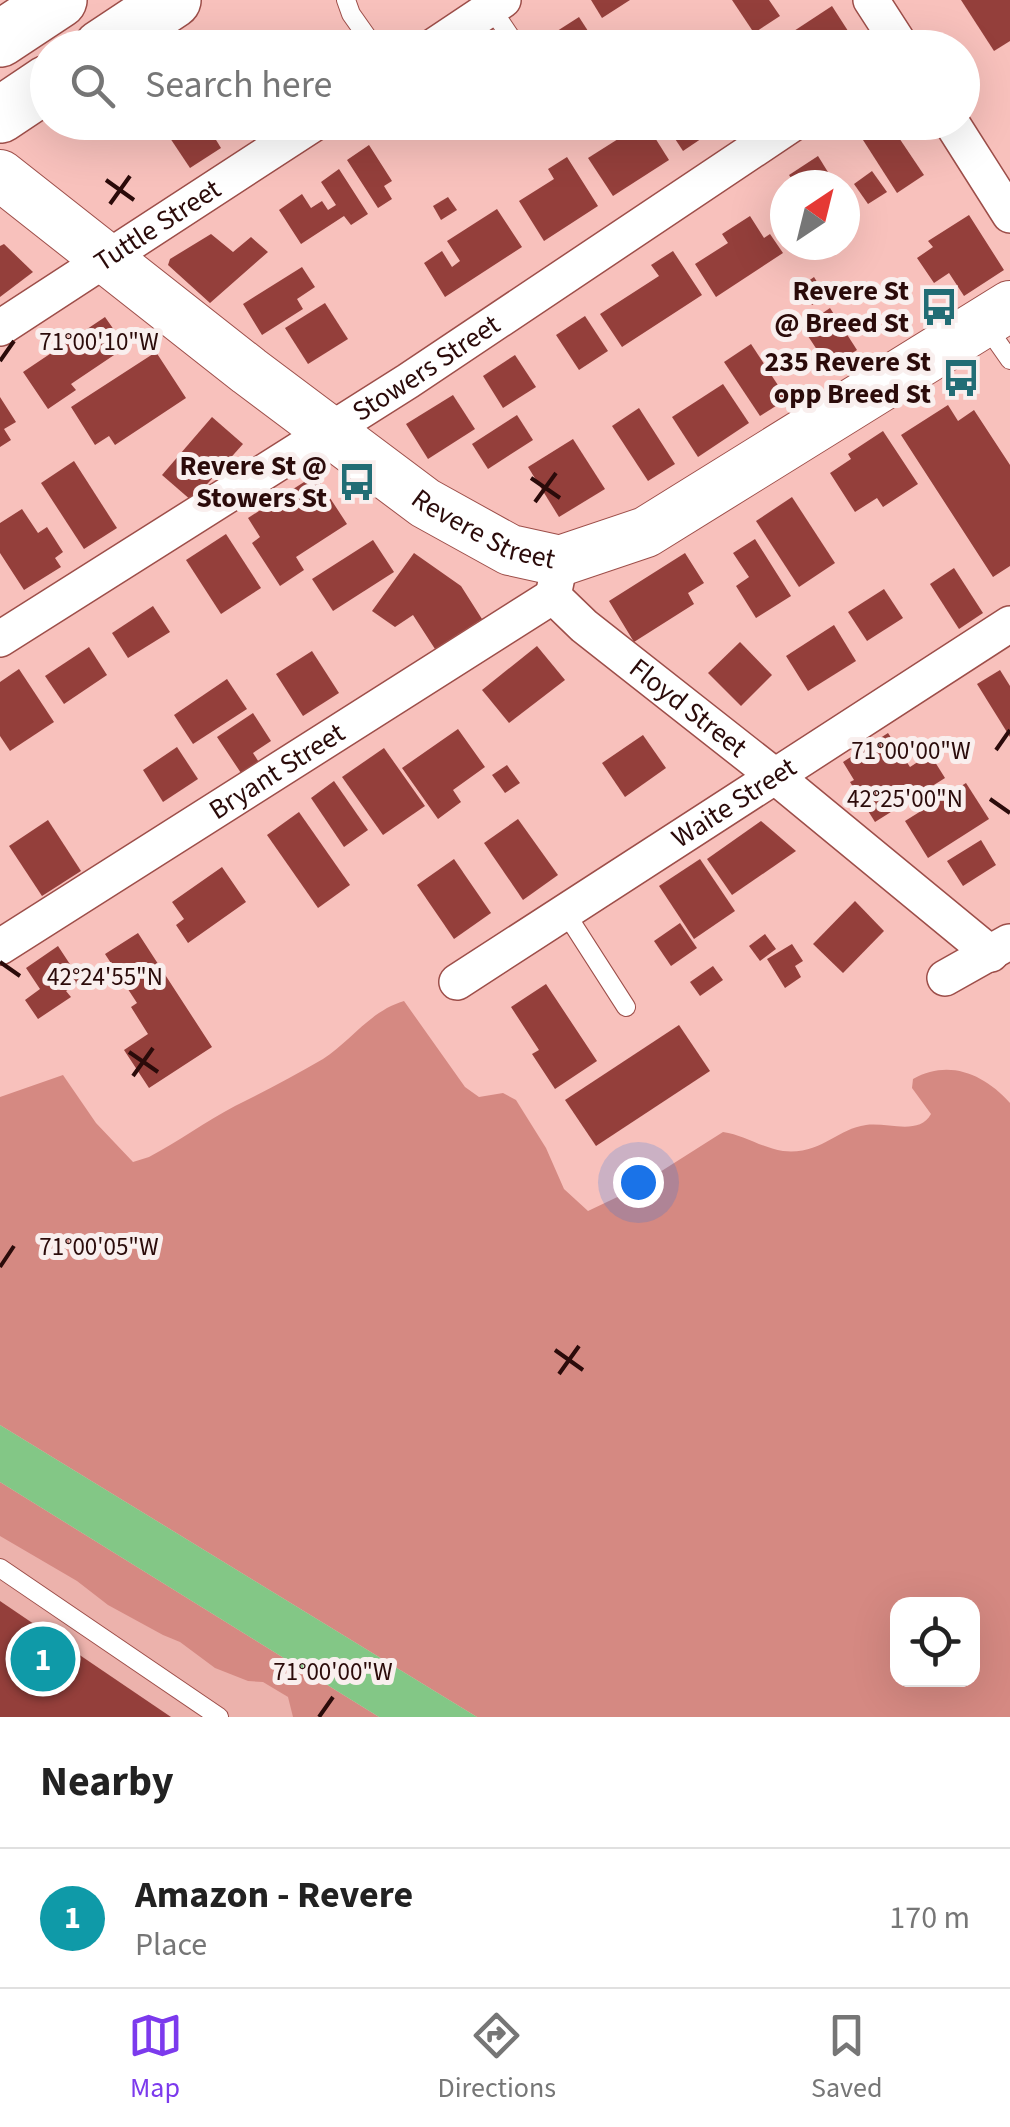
<!DOCTYPE html>
<html lang="en">
<head>
<meta charset="utf-8">
<style>
  :root { --surface:#fff; --page:#f6f6f6; --text:#222; --muted:#767676; --line:#e0e0e0; --accent:#7c3aed }
  body { margin:0; font-family:"Source Sans 3",sans-serif; background:var(--page); color:var(--text) }
  .controls { position:absolute; right:30px; bottom:30px; display:grid; overflow:hidden; border-radius:20px; box-shadow:0 10px 40px #0002 }
  .controls button { width:90px; height:90px; display:grid; place-items:center; padding:0; border:0; border-bottom:2px solid var(--line); background:var(--surface); color:var(--text); font:50px sans-serif }
  .compass { position:absolute; left:770px; top:170px; width:90px; height:90px; border-radius:50%; background:var(--surface); box-shadow:0 10px 40px #0002; rotate:35deg }
  .you { position:absolute; left:638px; top:1182px; width:35px; height:35px; margin:-25px; border:8px solid #fff; border-radius:50%; background:#1a73e8; box-shadow:0 0 0 15px #1a73e833 }
  .badge { display:grid; place-items:center; width:65px; height:65px; border-radius:50%; background:var(--accent); color:#fff; font-size:32px; font-weight:700 }
  .pin { position:absolute; translate:-50% -50%; border:5px solid #fff; box-shadow:0 2px 10px #0006 }
  .list { margin:0; padding:0; list-style:none }
  h2 { display:flex; justify-content:space-between; align-items:center; height:130px; margin:0; padding:0 40px; font-size:42px }
  h2 small { font-size:32px; font-weight:400; color:var(--muted) }
  .list li { display:grid; grid-template-columns:65px 1fr auto; gap:30px; align-items:center; box-sizing:border-box; height:140px; padding:0 40px; border-top:2px solid var(--line) }
  .list b { display:block; font-size:38px; white-space:nowrap }
  .list p { margin:0; font-size:32px; white-space:nowrap; color:var(--muted) }
  .list em { font-size:32px; font-style:normal; color:var(--muted) }
  .icon { flex:none; width:55px; height:55px; fill:none; stroke:currentColor; stroke-width:2; stroke-linecap:round; stroke-linejoin:round }
  .map { position:relative; flex:none; width:1010px; height:1717px; overflow:hidden }
  .search { position:absolute; background:var(--surface); box-shadow:0 10px 40px #0002; left:30px; right:30px; top:30px; height:110px; display:flex; align-items:center; gap:25px; box-sizing:border-box; padding:0 35px; border-radius:55px; color:var(--muted); font-size:38px }
  .sheet { height:270px; background:var(--surface) }
  nav { display:flex; justify-content:space-around; align-items:center; box-sizing:border-box; height:140px; border-top:2px solid var(--line); background:var(--surface); font-size:28px; color:var(--muted) }
  nav a { display:grid; justify-items:center; gap:5px }
  nav .on { color:var(--accent) }
  .map>svg:first-child { display:block }
  .built { fill:#ecb2ac }
  .green { fill:#d58982; fill-rule:evenodd }
  .water { fill:#83c786 }
  .building { fill:#943f3b }
  .lines { fill:none; stroke-linecap:round; stroke-linejoin:round }
  .service-casing { stroke:#9d4e49; stroke-width:20 }
  .minor-casing { stroke:#9d4e49; stroke-width:38 }
  .secondary-casing { stroke:#9d4e49; stroke-width:52 }
  .trunk-casing { stroke:#9d4e49; stroke-width:58 }
  .service { stroke:#fff; stroke-width:18 }
  .minor { stroke:#fff; stroke-width:35 }
  .secondary { stroke:#fff; stroke-width:50 }
  .trunk { stroke:#fff; stroke-width:55 }
  .ticks { fill:none; stroke:#2b0b0a; stroke-width:4 }
  .labels { text-anchor:middle; dominant-baseline:central; stroke-width:10; stroke-linejoin:round; paint-order:stroke }
  .street-label { font-size:28px; fill:#2b0b0a; stroke:#f9efee }
  .poi-label { font-size:28px; font-weight:bold; fill:#2b0b0a; stroke:#f9efee; text-anchor:end }
  .ticks-label { font-size:25px; text-anchor:middle; fill:#2b0b0a; stroke:#f9efee; stroke-width:10; stroke-linejoin:round; paint-order:stroke }
</style>
</head>
<body>
<div class="map">
<svg width="1010" height="1717" viewBox="0 0 1010 1717">
  <rect width="100%" height="100%" fill="#f8c1bc"/>
  <path class="built" d="M0,1504L318,1717H0Z"/>
  <g class="green">
    <path d="M404,1001L465,1087L479,1097L503,1093L516,1100L546,1148L564,1189L588,1211L630,1191L723,1132C744,1135 762,1148 783,1151C822,1155 836,1129 866,1125C888,1122 919,1136 931,1114L912,1088L913,1079C949,1059 984,1074 1010,1103V1717H477L0,1425V1097L63,1075L96,1123L133,1162L149,1157C178,1142 206,1121 235,1106C265,1091 294,1076 323,1059C351,1041 370,1011 404,1001ZM898,1604H972V1680H898Z"/>
    <path d="M0,1482L379,1717H293L288,1697L263,1682L248,1681L215,1668L180,1642L163,1635L108,1605L77,1581L0,1536Z"/>
  </g>
  <path class="water" d="M0,1425L477,1717H379L0,1482Z"/>
  <g class="building">
    <path d="M591,0H630L602,18Z"/>
    <path d="M732,0H769L780,16L754,33Z"/>
    <path d="M961,0H1010V41L994,51Z"/>
    <path d="M832,6L859,48H768Z"/>
    <path d="M579,17L599,48H564L554,33Z"/>
    <path d="M174,122H205L221,148L190,168L164,129Z"/>
    <path d="M645,122L669,160L613,196L588,158Z"/>
    <path d="M664,122H726L683,151Z"/>
    <path d="M889,123L924,175L897,193L863,140Z"/>
    <path d="M369,145L392,181L384,186L392,199L378,208L347,160Z"/>
    <path d="M818,156L836,185H796L789,175Z"/>
    <path d="M567,157L598,206L544,241L519,201L554,179L548,169Z"/>
    <path d="M339,169L368,214L351,225L344,216L301,244L279,210L302,194L311,208L322,201L328,210L336,205L321,182Z"/>
    <path d="M872,171L887,192L868,204L854,184Z"/>
    <path d="M448,197L457,210L441,220L433,206Z"/>
    <path d="M497,209L522,247L445,297L424,263L442,251L452,267L460,261L447,241Z"/>
    <path d="M969,215L1004,270L964,296L949,273L934,283L917,258L933,247L928,241Z"/>
    <path d="M750,216L764,238L770,234L783,253L716,297L695,264L728,243L722,234Z"/>
    <path d="M211,234L233,252L251,237L268,252L210,303L168,265L170,259Z"/>
    <path d="M4,244L33,272L0,297V246Z"/>
    <path d="M673,251L702,295L622,347L600,314L659,276L651,265Z"/>
    <path d="M302,267L315,287L297,299L303,309L262,335L243,304Z"/>
    <path d="M814,277L826,296L812,305L800,287Z"/>
    <path d="M325,303L348,339L308,364L285,328Z"/>
    <path d="M830,308L857,350L829,368L802,327Z"/>
    <path d="M585,316L608,351L579,370L556,335Z"/>
    <path d="M105,317L126,347L71,384L76,390L48,409L23,372Z"/>
    <path d="M751,344L787,399L760,416L724,362Z"/>
    <path d="M156,352L186,398L115,445L109,436L95,445L71,407Z"/>
    <path d="M515,355L536,387L503,408L483,376Z"/>
    <path d="M723,384L749,423L698,457L672,417Z"/>
    <path d="M453,395L475,429L428,459L406,424Z"/>
    <path d="M0,397L16,422L4,429L11,440L0,447Z"/>
    <path d="M948,405L958,421L974,410L1010,465V566L993,577L901,435Z"/>
    <path d="M639,408L675,464L648,481L612,426Z"/>
    <path d="M517,415L533,440L488,469L472,444Z"/>
    <path d="M212,417L243,444L192,501L162,475Z"/>
    <path d="M883,431L918,484L883,507L877,498L855,512L830,473L851,459L848,454Z"/>
    <path d="M573,439L605,489L559,517L528,467Z"/>
    <path d="M74,461L117,528L84,549L41,483Z"/>
    <path d="M315,475L347,524L296,557L304,570L280,586L252,543L260,537L248,518Z"/>
    <path d="M792,497L835,563L799,587L756,521Z"/>
    <path d="M22,509L38,533L47,527L63,552L55,558L61,567L24,590L0,553V523Z"/>
    <path d="M226,534L261,588L221,614L186,560Z"/>
    <path d="M755,539L791,596L756,618L736,586L749,577L733,553Z"/>
    <path d="M373,540L394,572L333,611L312,579Z"/>
    <path d="M414,553L461,586L482,619L435,649L413,615L395,627L372,611Z"/>
    <path d="M685,553L704,583L688,593L694,604L634,642L609,601Z"/>
    <path d="M954,568L983,613L959,629L930,584Z"/>
    <path d="M884,589L903,618L867,641L848,612Z"/>
    <path d="M153,606L170,632L128,658L112,633Z"/>
    <path d="M834,625L856,661L808,691L786,656Z"/>
    <path d="M740,642L772,675L741,706L708,673Z"/>
    <path d="M537,646L565,680L509,723L482,690Z"/>
    <path d="M89,647L107,675L64,704L45,676Z"/>
    <path d="M312,651L339,693L303,716L276,674Z"/>
    <path d="M19,669L54,722L10,751L0,736V682Z"/>
    <path d="M1000,670L1010,686V737L977,684Z"/>
    <path d="M227,679L247,709L193,744L174,715Z"/>
    <path d="M253,713L271,741L253,753L260,764L243,776L217,737Z"/>
    <path d="M458,729L485,767L453,790L461,802L438,819L402,768Z"/>
    <path d="M888,733L910,767L930,754L945,778L875,822L850,782L854,780L843,762Z"/>
    <path d="M643,735L666,768L625,797L602,763Z"/>
    <path d="M177,747L198,779L163,802L143,770Z"/>
    <path d="M384,748L425,806L383,835L342,777Z"/>
    <path d="M507,765L520,783L505,793L492,775Z"/>
    <path d="M334,781L368,830L344,847L311,798Z"/>
    <path d="M966,783L989,819L928,858L905,821Z"/>
    <path d="M299,812L350,885L318,908L267,835Z"/>
    <path d="M518,819L558,875L523,900L484,843Z"/>
    <path d="M48,820L81,871L42,896L9,846Z"/>
    <path d="M761,821L796,851L732,895L707,859Z"/>
    <path d="M981,840L996,865L963,886L947,861Z"/>
    <path d="M454,859L491,913L454,939L417,885Z"/>
    <path d="M700,859L735,911L694,939L659,886Z"/>
    <path d="M222,867L246,902L188,943L176,925L184,919L172,902Z"/>
    <path d="M855,901L884,931L843,973L813,944Z"/>
    <path d="M680,923L697,948L671,966L654,941Z"/>
    <path d="M138,933L212,1047L149,1088L124,1050L148,1034L131,1007L137,1003L105,954Z"/>
    <path d="M765,934L776,949L760,961L749,946Z"/>
    <path d="M792,944L803,961L795,966L801,977L785,988L767,959Z"/>
    <path d="M58,946L81,981L66,991L71,997L38,1019L25,1000L40,989L26,968Z"/>
    <path d="M713,966L723,980L700,996L690,982Z"/>
    <path d="M546,984L597,1061L555,1089L532,1054L539,1050L511,1007Z"/>
    <path d="M679,1025L710,1071L596,1146L565,1100Z"/>
    <path d="M0,1601L171,1717H0Z"/>
  </g>
  <g class="lines">
    <g class="service-casing">
      <g id="service">
        <path d="M346,0L351,14L375,48"/>
        <path d="M491,8L518,48"/>
        <path d="M984,323L1010,360"/>
        <path d="M565,912L626,1007"/>
        <path d="M0,1568L219,1717"/>
      </g>
    </g>
    <g class="minor-casing">
      <g id="minor">
        <path d="M871,0L902,48"/>
        <path d="M431,48L503,0"/>
        <path d="M951,122L1010,215"/>
        <path id="s1" d="M0,328L316,122"/>
        <path id="s2" d="M557,577L553,596L584,626L776,777L991,954"/>
        <path id="s3" d="M0,639L408,381L795,122"/>
        <path id="s4" d="M0,947L553,596"/>
        <path d="M945,978L1009,942"/>
        <path id="s5" d="M457,982L1010,624"/>
      </g>
    </g>
    <g class="secondary-casing">
      <g id="secondary">
        <path id="s6" d="M0,175L249,371L425,503L510,550L560,561L646,532L1010,306"/>
      </g>
    </g>
    <g class="trunk-casing">
      <g id="trunk">
        <path d="M0,39L59,0"/>
        <path d="M101,48L173,0"/>
        <path d="M0,115L48,83"/>
      </g>
    </g>
    <use href="#service" class="service"/>
    <use href="#minor" class="minor"/>
    <use href="#secondary" class="secondary"/>
    <use href="#trunk" class="trunk"/>
  </g>
  <path class="ticks" d="M106,180L134,200M110,204L130,176M0,361L14,341M531,478L560,498M535,502L556,473M996,750L1010,730M990,799L1010,813M0,962L20,976M129,1052L158,1072M133,1076L153,1048M0,1267L14,1246M555,1350L583,1370M559,1374L579,1346M319,1717L333,1697"/>
  <defs>
    <g id="bus-bare" transform="scale(3)"><path d="M-5-6H5V4H4V6H2V4H-2V6H-4V4H-5ZM-3.5-4V0h7V-4ZM-3.5 1.2v1.5H-2V1.2ZM2 1.2v1.5H3.5V1.2Z" fill="#226d75" stroke="#f9efee" stroke-width="2.5" paint-order="stroke"/></g>
  </defs>
  <g fill-rule="evenodd">
    <use href="#bus-bare" x="939" y="307"/>
    <use href="#bus-bare" x="961" y="378"/>
    <use href="#bus-bare" x="357" y="482"/>
  </g>
  <g class="labels">
    <g class="street-label">
      <text stroke="none"><textPath href="#s1" startOffset="188">Tuttle Street</textPath></text>
      <text stroke="none"><textPath href="#s3" startOffset="505">Stowers Street</textPath></text>
      <text stroke="none"><textPath href="#s6" startOffset="602">Revere Street</textPath></text>
      <text stroke="none"><textPath href="#s2" startOffset="195">Floyd Street</textPath></text>
      <text stroke="none"><textPath href="#s4" startOffset="328">Bryant Street</textPath></text>
      <text stroke="none"><textPath href="#s5" startOffset="330">Waite Street</textPath></text>
    </g>
    <g class="poi-label">
      <text x="909" y="291">Revere St<tspan x="909" dy="32">@ Breed St</tspan></text>
      <text x="931" y="362">235 Revere St<tspan x="931" dy="32">opp Breed St</tspan></text>
      <text x="327" y="466">Revere St @<tspan x="327" dy="32">Stowers St</tspan></text>
    </g>
  </g>
  <g class="ticks-label">
    <text x="99" y="350">71°00'10"W</text>
    <text x="911" y="759">71°00'00"W</text>
    <text x="905" y="807">42°25'00"N</text>
    <text x="105" y="985">42°24'55"N</text>
    <text x="99" y="1255">71°00'05"W</text>
    <text x="333" y="1680">71°00'00"W</text>
  </g>
</svg>
<div class="controls">
<button><svg class="icon" aria-label="locate" viewBox="0 0 24 24"><circle cx="12" cy="12" r="6"/><path d="M12 2v4M12 18v4M2 12h4M18 12h4"/></svg></button>
</div>
<svg class="compass" viewBox="-18 -18 36 36"><path d="M0-13l5 13h-10z" fill="#e53935"/><path d="M0 13l5-13h-10z" fill="#767676"/></svg>
<div class="you"></div>
<div class="pin badge" style="left:43px;top:1659px;background:#0f9aa8">1</div>
<div class="search"><svg class="icon" aria-label="search" viewBox="0 0 24 24"><circle cx="10" cy="10" r="6"/><path d="M15 15l6 6"/></svg>Search here</div>
</div>
<section class="sheet">
<h2>Nearby<small></small></h2>
<ul class="list">
<li><span class="badge" style="background:#0f9aa8">1</span><div><b>Amazon - Revere</b><p>Place</p></div><em>170 m</em></li>
</ul>
</section>
<nav>
<a class="on"><svg class="icon" aria-label="map" viewBox="0 0 24 24"><path d="M3 6l6-2 6 2 6-2v14l-6 2-6-2-6 2zM9 4v14M15 6v14"/></svg>Map</a>
<a><svg class="icon" aria-label="directions" viewBox="0 0 24 24"><path d="M12 3l9 9-9 9-9-9zM9 14v-3h6M13 9l2 2-2 2"/></svg>Directions</a>
<a><svg class="icon" aria-label="saved" viewBox="0 0 24 24"><path d="M7 4h10v16l-5-4-5 4z"/></svg>Saved</a>
</nav>
</body>
</html>
